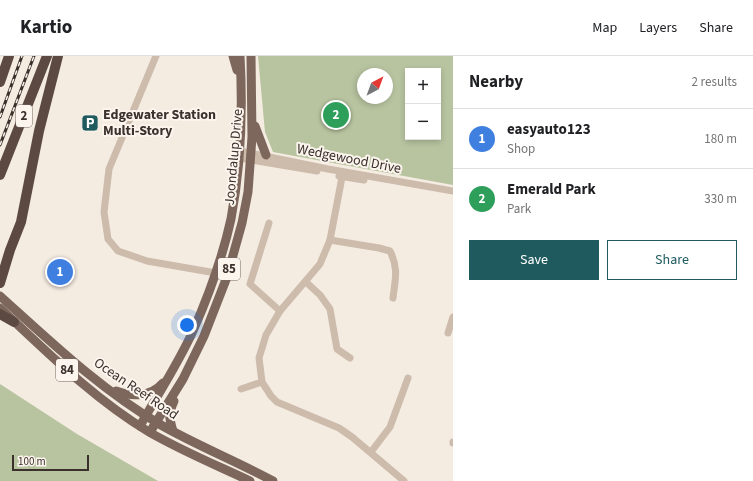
<!DOCTYPE html>
<html lang="en">
<head>
<meta charset="utf-8">
<style>
  :root { --surface:#fff; --page:#f2f2f2; --text:#202124; --muted:#757577; --line:#e0e0e0; --accent:#1f5a5e }
  body { margin:0; font-family:"Source Sans 3",sans-serif; background:var(--page); color:var(--text) }
  .controls { position:absolute; right:12px; top:12px; display:grid; overflow:hidden; border-radius:0px; box-shadow:0 2px 6px #0003 }
  .controls button { width:36px; height:36px; display:grid; place-items:center; padding:0; border:0; border-bottom:1px solid var(--line); background:var(--surface); color:var(--text); font:20px sans-serif }
  .compass { position:absolute; left:357px; top:12px; width:36px; height:36px; border-radius:50%; background:var(--surface); box-shadow:0 2px 6px #0003; rotate:41deg }
  .scale { position:absolute; left:12px; bottom:10px; width:77px; box-sizing:border-box; padding-left:4px; border:2px solid #3b302b; border-top:0; font-size:11px; line-height:14px; white-space:nowrap; color:#3b302b; -webkit-text-stroke:3px #fbf5ee; paint-order:stroke }
  .you { position:absolute; left:187px; top:269px; width:14px; height:14px; margin:-10px; border:3px solid #fff; border-radius:50%; background:#1a73e8; box-shadow:0 0 0 6px #1a73e833 }
  .badge { display:grid; place-items:center; width:26px; height:26px; border-radius:50%; background:var(--accent); color:#fff; font-size:13px; font-weight:700 }
  .pin { position:absolute; translate:-50% -50%; border:2px solid #fff; box-shadow:0 1px 4px #0006 }
  .list { margin:0; padding:0; list-style:none }
  h2 { display:flex; justify-content:space-between; align-items:center; height:52px; margin:0; padding:0 16px; font-size:17px }
  h2 small { font-size:13px; font-weight:400; color:var(--muted) }
  .list li { display:grid; grid-template-columns:26px 1fr auto; gap:12px; align-items:center; box-sizing:border-box; height:60px; padding:0 16px; border-top:1px solid var(--line) }
  .list b { display:block; font-size:15px; white-space:nowrap }
  .list p { margin:0; font-size:13px; white-space:nowrap; color:var(--muted) }
  .list em { font-size:13px; font-style:normal; color:var(--muted) }
  .actions { display:flex; gap:8px; padding:12px 16px }
  .actions a { flex:1; padding:9px 0; border:1px solid var(--accent); border-radius:0px; text-align:center; font-size:14px; color:var(--accent) }
  .actions .main { background:var(--accent); color:#fff }
  .map { position:relative; flex:none; width:453px; height:425px; overflow:hidden }
  header { display:flex; align-items:center; gap:24px; box-sizing:border-box; height:56px; padding:0 20px; background:var(--surface); border-bottom:1px solid var(--line) }
  header strong { font-size:19px }
  nav { display:flex; gap:22px; margin-inline-start:auto; font-size:14px }
  main { display:flex }
  aside { flex:1; background:var(--surface) }
  .map>svg:first-child { display:block }
  .green { fill:#b8c4a0; fill-rule:evenodd }
  .lines { fill:none; stroke-linecap:round; stroke-linejoin:round }
  .minor { stroke:#cdbbac; stroke-width:7 }
  .major { stroke:#7d675c; stroke-width:9 }
  .highway { stroke:#5c4a42; stroke-width:10 }
  .rail-casing { stroke:#3b302b; stroke-width:3 }
  .rail { stroke:#fbf5ee; stroke-width:1.5; stroke-dasharray:4.5; stroke-linecap:butt }
  .labels { text-anchor:middle; dominant-baseline:central; stroke-width:4; stroke-linejoin:round; paint-order:stroke }
  .shield { fill:#fbf5ee; stroke:#756b66; stroke-width:1 }
  .shield-label { font-size:13px; font-weight:bold; fill:#3b302b }
  .poi-label { font-size:14px; font-weight:bold; fill:#3b302b; stroke:#fbf5ee; text-anchor:start }
  .street-label { font-size:14px; fill:#3b302b; stroke:#fbf5ee }
</style>
</head>
<body>
<header>
<strong>Kartio</strong>
<nav><a>Map</a><a>Layers</a><a>Share</a></nav>
</header>
<main>
<div class="map">
<svg width="453" height="425" viewBox="0 0 453 425">
  <rect width="100%" height="100%" fill="#f4ebe1"/>
  <g class="green">
    <path d="M258,0H453V129L273,96L265,76ZM408,15H438V81H408ZM363,18H387V42H363Z"/>
    <path d="M0,328L77,378L158,425H0Z"/>
  </g>
  <g class="lines">
    <g class="minor">
      <path d="M156,0L109,113L104,156L108,183L118,195L147,205L216,217"/>
      <path d="M240,95L328,113L453,135"/>
      <path d="M240,102L317,115"/>
      <path d="M343,116L330,184L320,208L280,255L266,279L259,302L262,326L271,340L277,346L339,372L352,381L404,425"/>
      <path d="M339,120L364,124"/>
      <path d="M269,167L250,228L280,255"/>
      <path d="M330,184L379,192L390,195C399,213 395,224 393,242"/>
      <path d="M306,226L320,239L330,253L337,293L350,302"/>
      <path d="M448,277L453,261"/>
      <path d="M241,333L262,326"/>
      <path d="M453,386V387"/>
      <path d="M371,396L390,371L408,322"/>
    </g>
    <g class="major">
      <path d="M233,0L237,14"/>
      <path d="M255,70L266,99"/>
      <path d="M0,240C51,286 101,334 161,369C198,390 236,405 273,425"/>
      <path d="M0,252C47,296 94,343 149,376C182,395 216,409 250,425"/>
      <path d="M116,335C132,341 151,341 163,327"/>
      <path d="M140,370C158,338 178,308 193,275C208,241 223,199 231,163C241,110 243,54 240,0"/>
      <path d="M173,375C169,362 168,358 174,345"/>
      <path d="M150,376L183,323L204,280L227,221L242,167L248,136L252,81L251,0"/>
    </g>
    <g class="highway">
      <path d="M0,26L9,0"/>
      <path d="M0,119L47,0"/>
      <path d="M0,227L10,194L21,166L39,75L58,0"/>
      <path d="M0,258L14,266"/>
    </g>
    <g class="rail-casing">
      <g id="rail">
        <path d="M0,61L22,0"/>
        <path d="M0,89L34,0"/>
      </g>
    </g>
    <use href="#rail" class="rail"/>
  </g>
  <defs>
    <g id="parking-square" transform="scale(0.9)"><rect x="-9" y="-9" width="18" height="18" rx="4" fill="#1f5a5e" stroke="#fbf5ee"/><path d="M-3.5-5.5H1a3.5 3.5 0 0 1 0 7H-1V5.5H-3.5ZM-1-3.4V-.6H.8a1.4 1.4 0 0 0 0-2.8Z" fill="#fff"/></g>
  </defs>
  <g fill-rule="evenodd">
    <use href="#parking-square" x="90" y="67"/>
  </g>
  <g class="labels">
    <g class="shield">
      <rect x="16" y="49" width="16" height="22" rx="3"/>
      <rect x="218" y="202" width="22" height="22" rx="3"/>
      <rect x="56" y="303" width="22" height="22" rx="3"/>
    </g>
    <g class="shield-label">
      <text x="24" y="60">2</text>
      <text x="229" y="213">85</text>
      <text x="67" y="314">84</text>
    </g>
    <g class="poi-label">
      <text x="103" y="59">Edgewater Station<tspan x="103" dy="16">Multi-Story</tspan></text>
    </g>
    <g class="street-label">
      <text transform="translate(234 101) rotate(-85)">Joondalup Drive</text>
      <text transform="translate(349 103) rotate(11)">Wedgewood Drive</text>
      <text transform="translate(136 333) rotate(34)">Ocean Reef Road</text>
    </g>
  </g>
</svg>
<div class="controls">
<button>+</button>
<button>−</button>
</div>
<svg class="compass" viewBox="-18 -18 36 36"><path d="M0-13l5 13h-10z" fill="#e53935"/><path d="M0 13l5-13h-10z" fill="#757577"/></svg>
<div class="scale">100 m</div>
<div class="you"></div>
<div class="pin badge" style="left:60px;top:216px;background:#3f7fe0">1</div>
<div class="pin badge" style="left:336px;top:59px;background:#2e9e5b">2</div>
</div>
<aside>
<h2>Nearby<small>2 results</small></h2>
<ul class="list">
<li><span class="badge" style="background:#3f7fe0">1</span><div><b>easyauto123</b><p>Shop</p></div><em>180 m</em></li>
<li><span class="badge" style="background:#2e9e5b">2</span><div><b>Emerald Park</b><p>Park</p></div><em>330 m</em></li>
</ul>
<div class="actions"><a class="main">Save</a><a>Share</a></div>
</aside>
</main>
</body>
</html>
